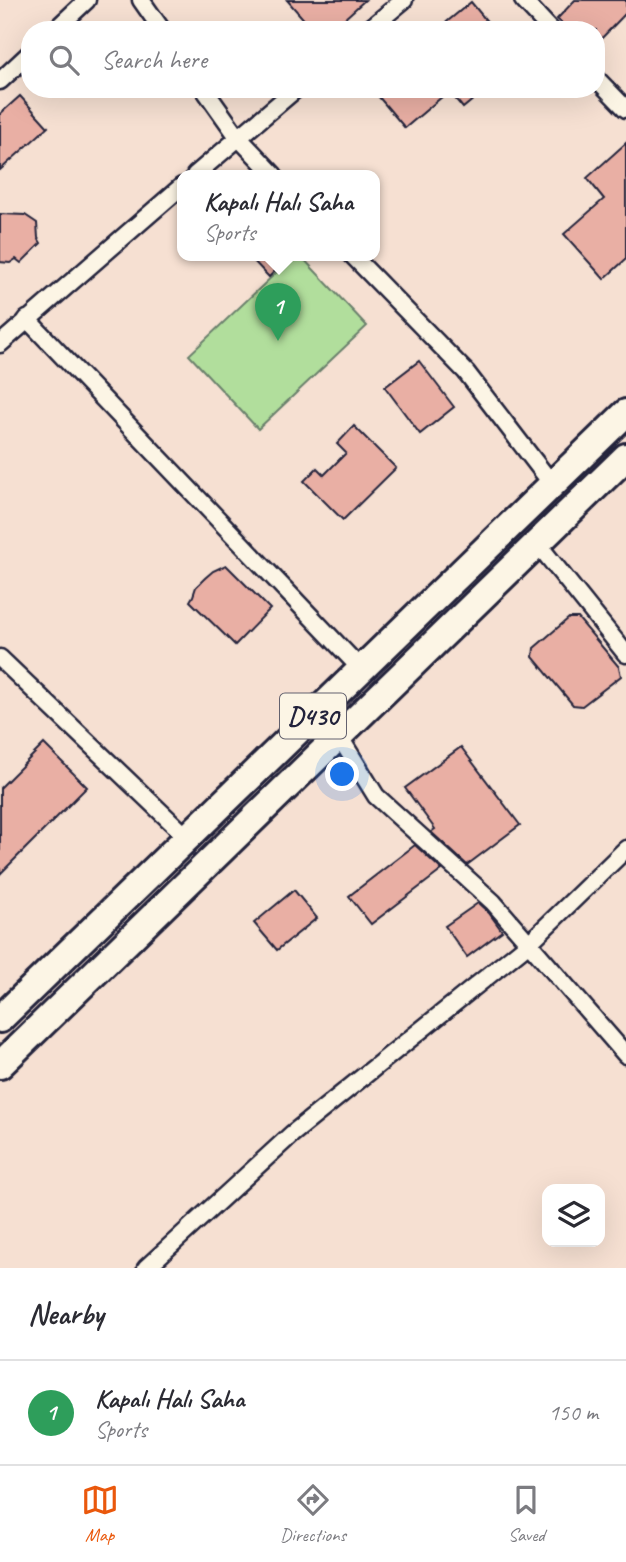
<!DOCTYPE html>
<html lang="en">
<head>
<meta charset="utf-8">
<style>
  :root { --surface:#fff; --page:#f2f2f3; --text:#2b2b33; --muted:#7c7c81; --line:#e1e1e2; --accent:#ea580c }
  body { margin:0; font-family:Caveat,sans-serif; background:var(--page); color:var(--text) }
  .controls { position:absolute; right:21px; bottom:21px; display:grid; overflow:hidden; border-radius:14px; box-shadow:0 7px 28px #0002 }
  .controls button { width:63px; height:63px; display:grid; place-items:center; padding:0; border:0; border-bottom:2px solid var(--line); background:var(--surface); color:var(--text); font:35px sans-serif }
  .you { position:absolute; left:343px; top:775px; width:24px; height:24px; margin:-18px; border:5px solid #fff; border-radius:50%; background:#1a73e8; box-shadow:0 0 0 10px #1a73e833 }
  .badge { display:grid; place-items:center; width:46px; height:46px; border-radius:50%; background:var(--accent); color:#fff; font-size:23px; font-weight:700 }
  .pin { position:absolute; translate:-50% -58px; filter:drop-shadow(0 2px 4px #0008) }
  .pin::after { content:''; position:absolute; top:37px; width:24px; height:21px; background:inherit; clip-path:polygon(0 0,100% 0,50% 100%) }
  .popup { position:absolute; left:177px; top:170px; width:203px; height:91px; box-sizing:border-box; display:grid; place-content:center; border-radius:14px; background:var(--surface); filter:drop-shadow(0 2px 5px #0005); font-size:23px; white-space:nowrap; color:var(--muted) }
  .popup b { font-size:26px; color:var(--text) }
  .popup::after { content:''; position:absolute; left:50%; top:100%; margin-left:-14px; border:14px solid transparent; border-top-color:var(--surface) }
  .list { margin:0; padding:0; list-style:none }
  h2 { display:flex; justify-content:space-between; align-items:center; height:91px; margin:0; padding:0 28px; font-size:30px }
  h2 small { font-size:23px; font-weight:400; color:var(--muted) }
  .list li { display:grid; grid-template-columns:46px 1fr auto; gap:21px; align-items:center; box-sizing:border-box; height:105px; padding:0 28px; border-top:2px solid var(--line) }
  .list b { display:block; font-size:26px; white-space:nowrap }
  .list p { margin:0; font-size:23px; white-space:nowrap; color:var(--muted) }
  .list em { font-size:23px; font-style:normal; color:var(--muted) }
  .icon { flex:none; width:38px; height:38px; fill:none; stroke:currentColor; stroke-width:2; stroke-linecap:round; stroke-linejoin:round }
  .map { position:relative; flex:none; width:626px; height:1268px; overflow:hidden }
  .search { position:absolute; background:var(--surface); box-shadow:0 7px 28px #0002; left:21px; right:21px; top:21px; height:77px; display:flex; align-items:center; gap:18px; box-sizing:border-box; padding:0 24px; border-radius:28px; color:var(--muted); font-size:26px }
  .sheet { height:196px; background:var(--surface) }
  nav { display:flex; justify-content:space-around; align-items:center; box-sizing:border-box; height:98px; border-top:2px solid var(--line); background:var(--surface); font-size:19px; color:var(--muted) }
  nav a { display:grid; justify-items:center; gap:4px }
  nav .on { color:var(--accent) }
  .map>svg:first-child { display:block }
  .green { fill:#b1de9c; stroke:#6a806c; stroke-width:2 }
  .building { fill:#e9afa4; stroke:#22223b; stroke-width:2 }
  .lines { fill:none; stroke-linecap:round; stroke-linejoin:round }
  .minor-casing { stroke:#22223b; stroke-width:21 }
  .trunk-casing { stroke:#22223b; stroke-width:32 }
  .minor { stroke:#fcf5e5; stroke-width:16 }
  .trunk { stroke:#fcf5e5; stroke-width:26 }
  .labels { text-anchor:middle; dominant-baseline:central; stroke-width:7; stroke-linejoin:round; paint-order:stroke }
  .shield { fill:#fcf5e5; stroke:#63616e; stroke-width:2 }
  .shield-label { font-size:26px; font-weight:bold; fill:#22223b }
</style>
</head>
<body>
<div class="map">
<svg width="626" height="1268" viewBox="0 0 626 1268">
  <rect width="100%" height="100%" fill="#f6e0d2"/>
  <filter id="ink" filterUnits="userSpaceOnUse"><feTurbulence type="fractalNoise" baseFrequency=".0143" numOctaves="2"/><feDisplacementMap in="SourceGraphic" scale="14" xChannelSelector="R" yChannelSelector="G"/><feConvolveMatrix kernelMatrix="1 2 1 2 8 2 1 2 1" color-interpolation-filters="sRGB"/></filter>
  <g filter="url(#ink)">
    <path class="green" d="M295,255H300L367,326L258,429L189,355Z"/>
    <g class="building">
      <path d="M287,0H365L332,30H313Z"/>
      <path d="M575,0H626V13L596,44V30H569L557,19Z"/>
      <path d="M471,2L494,30H437Z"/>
      <path d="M372,89H486L463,108L449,91L405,128Z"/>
      <path d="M20,96L48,127L0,170V114Z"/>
      <path d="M626,143V259L604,279L564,234L604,199L587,178Z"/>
      <path d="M0,214L25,215L37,223L38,238L41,243L21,263L16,259L10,263L0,262Z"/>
      <path d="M248,255H291L269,277Z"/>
      <path d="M419,361L454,407L420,434L385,387Z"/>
      <path d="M354,426L396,468L343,520L304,481L317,468L324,475L346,453L337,444Z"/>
      <path d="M226,565L270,609L235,645L190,601L193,596L196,587L205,578L213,571Z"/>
      <path d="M569,618H578L619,667L621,676L582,706L573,705L533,657L534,648Z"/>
      <path d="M44,744L87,787L0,874V788Z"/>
      <path d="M461,747L520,825L467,865L431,832L435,829L405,788Z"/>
      <path d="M415,845L442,870L371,924L349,896Z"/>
      <path d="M294,890L317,918L277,950L254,923Z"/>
      <path d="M478,903L489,913L502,931L467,957L445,926Z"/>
    </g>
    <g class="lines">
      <g class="minor-casing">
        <g id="minor">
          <path d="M141,0L162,30"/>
          <path d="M523,0L551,30"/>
          <path d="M55,30L87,0"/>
          <path d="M368,30L404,0"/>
          <path d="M596,78L626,109"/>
          <path d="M0,81L30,53"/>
          <path d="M204,89L238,137L274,175"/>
          <path d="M195,175L296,89"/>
          <path d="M352,255L466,372L552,484"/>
          <path d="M27,319L361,669"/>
          <path d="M0,344L182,186"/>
          <path d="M537,543L626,654"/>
          <path d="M0,658L187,837"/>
          <path d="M339,736L376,796L493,902L626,1055"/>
          <path d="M146,1268L292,1134L529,943L626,849"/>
        </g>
      </g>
      <g class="trunk-casing">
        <g id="trunk">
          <path d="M0,1019L626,413"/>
          <path d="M0,1065L626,457"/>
        </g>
      </g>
      <use href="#minor" class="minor"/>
      <use href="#trunk" class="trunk"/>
    </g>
  </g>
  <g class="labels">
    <rect class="shield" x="280" y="693.5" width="66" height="45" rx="5"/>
    <g class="shield-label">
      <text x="313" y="716">D430</text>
    </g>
  </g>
</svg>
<div class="controls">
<button><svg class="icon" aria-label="layers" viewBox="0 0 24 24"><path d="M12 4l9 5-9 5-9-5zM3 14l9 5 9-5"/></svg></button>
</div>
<div class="you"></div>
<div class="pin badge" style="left:278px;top:341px;background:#2e9e5b">1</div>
<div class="popup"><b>Kapalı Halı Saha</b>Sports</div>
<div class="search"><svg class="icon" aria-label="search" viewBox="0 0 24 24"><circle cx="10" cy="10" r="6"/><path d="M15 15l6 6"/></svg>Search here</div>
</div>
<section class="sheet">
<h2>Nearby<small></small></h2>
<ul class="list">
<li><span class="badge" style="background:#2e9e5b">1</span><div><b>Kapalı Halı Saha</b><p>Sports</p></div><em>150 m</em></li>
</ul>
</section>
<nav>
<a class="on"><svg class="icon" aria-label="map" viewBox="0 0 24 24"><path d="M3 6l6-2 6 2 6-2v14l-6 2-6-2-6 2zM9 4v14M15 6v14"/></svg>Map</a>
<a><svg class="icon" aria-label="directions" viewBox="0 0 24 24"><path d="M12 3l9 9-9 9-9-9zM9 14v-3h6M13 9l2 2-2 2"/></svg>Directions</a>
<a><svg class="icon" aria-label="saved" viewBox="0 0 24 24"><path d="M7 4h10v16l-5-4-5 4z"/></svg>Saved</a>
</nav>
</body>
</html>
